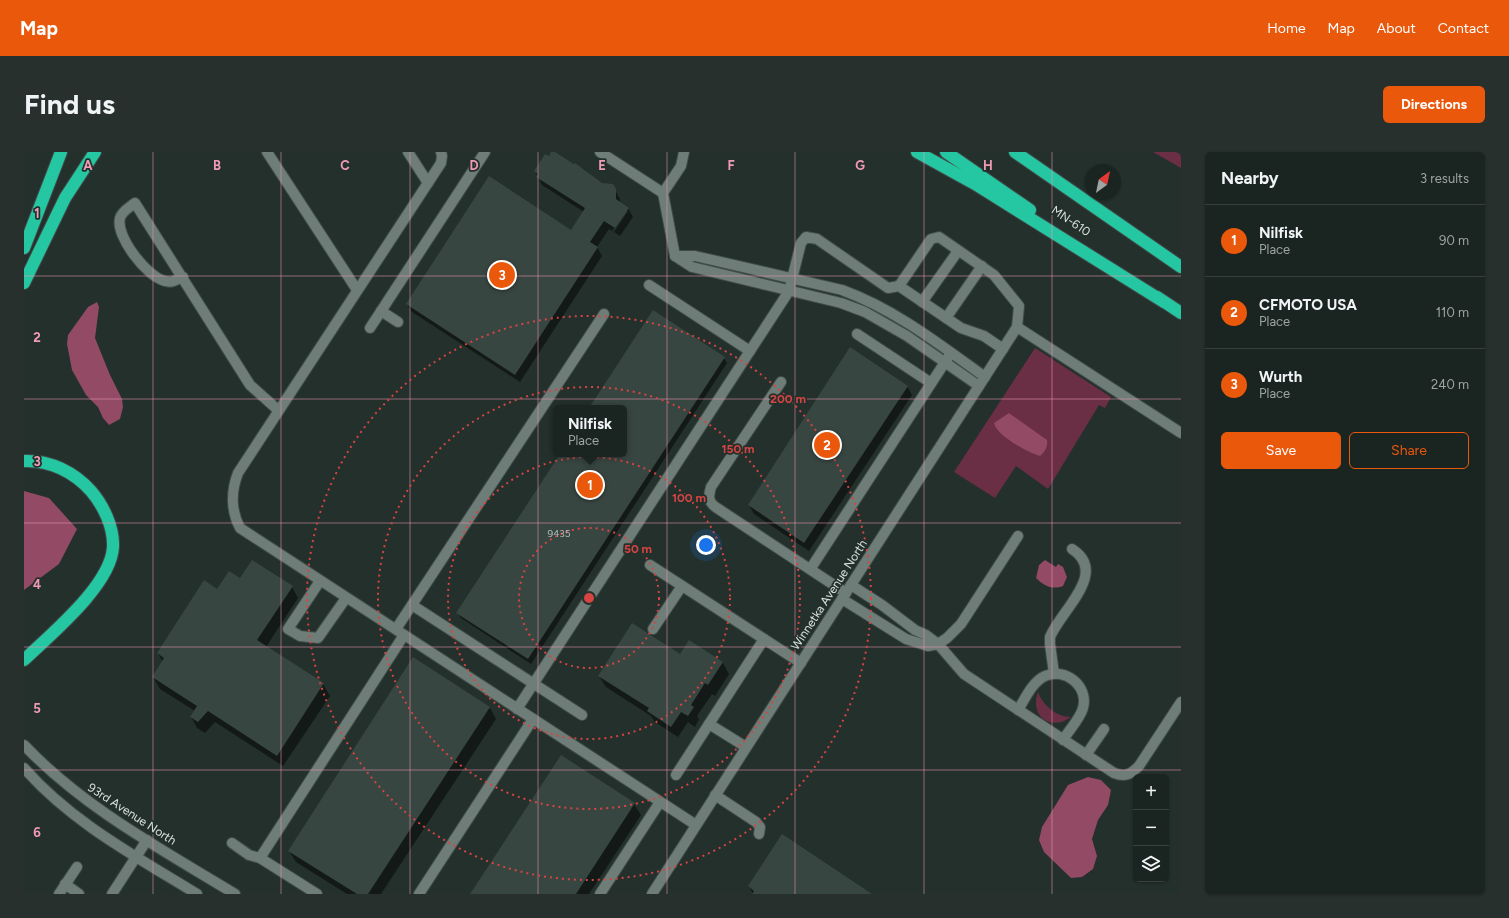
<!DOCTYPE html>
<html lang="en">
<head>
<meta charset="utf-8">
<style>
  :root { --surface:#1a2420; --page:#27302d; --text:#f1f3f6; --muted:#9fa4a5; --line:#38413e; --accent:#ea580c }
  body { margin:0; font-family:Figtree,sans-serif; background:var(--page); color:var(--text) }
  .controls { position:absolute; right:12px; bottom:12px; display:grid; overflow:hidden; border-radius:6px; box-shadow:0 1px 3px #0004 }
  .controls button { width:36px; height:36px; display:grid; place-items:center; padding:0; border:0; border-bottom:1px solid var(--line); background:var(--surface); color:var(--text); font:20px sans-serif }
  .compass { position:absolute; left:1061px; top:12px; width:36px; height:36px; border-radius:50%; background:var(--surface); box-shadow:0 1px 3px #0004; rotate:33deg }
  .you { position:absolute; left:682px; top:393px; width:14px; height:14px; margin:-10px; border:3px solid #fff; border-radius:50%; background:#1a73e8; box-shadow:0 0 0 6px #1a73e833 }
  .badge { display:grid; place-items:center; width:26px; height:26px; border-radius:50%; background:var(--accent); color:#fff; font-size:13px; font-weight:700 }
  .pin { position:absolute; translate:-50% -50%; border:2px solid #fff; box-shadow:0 1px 4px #0006 }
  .popup { position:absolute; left:529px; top:253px; width:74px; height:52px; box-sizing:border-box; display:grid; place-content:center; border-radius:6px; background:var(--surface); filter:drop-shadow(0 1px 3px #0005); font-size:13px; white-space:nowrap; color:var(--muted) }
  .popup b { font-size:15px; color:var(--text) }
  .popup::after { content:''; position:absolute; left:50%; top:100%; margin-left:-8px; border:8px solid transparent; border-top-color:var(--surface) }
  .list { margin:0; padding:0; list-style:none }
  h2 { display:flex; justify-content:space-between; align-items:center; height:52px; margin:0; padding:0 16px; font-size:17px }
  h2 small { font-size:13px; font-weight:400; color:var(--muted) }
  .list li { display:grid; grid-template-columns:26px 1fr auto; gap:12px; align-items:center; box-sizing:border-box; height:72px; padding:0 16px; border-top:1px solid var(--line) }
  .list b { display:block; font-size:15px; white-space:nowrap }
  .list p { margin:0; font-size:13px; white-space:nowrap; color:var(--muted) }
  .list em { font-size:13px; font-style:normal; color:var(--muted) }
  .actions { display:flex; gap:8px; padding:12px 16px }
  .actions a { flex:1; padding:9px 0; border:1px solid var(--accent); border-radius:6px; text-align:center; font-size:14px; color:var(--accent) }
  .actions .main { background:var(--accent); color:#fff }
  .icon { flex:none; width:22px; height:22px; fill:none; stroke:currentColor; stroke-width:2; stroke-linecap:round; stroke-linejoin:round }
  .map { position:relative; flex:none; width:1157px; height:742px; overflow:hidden; border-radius:6px }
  header { display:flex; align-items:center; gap:24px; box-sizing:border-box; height:56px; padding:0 20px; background:var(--accent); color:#fff }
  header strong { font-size:19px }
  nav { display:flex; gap:22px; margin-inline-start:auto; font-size:14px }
  .intro { display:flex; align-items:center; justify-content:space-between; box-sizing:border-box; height:96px; padding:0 24px }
  h1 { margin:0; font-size:28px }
  .button { padding:10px 18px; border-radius:6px; background:var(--accent); color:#fff; font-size:14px; font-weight:700 }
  main { display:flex; gap:24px; padding:0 24px }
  aside { flex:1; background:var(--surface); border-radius:6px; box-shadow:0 1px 3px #0004 }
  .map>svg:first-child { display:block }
  .green { fill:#6a2e45 }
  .water { fill:#924a65 }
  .shadow { fill:#0007 }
  .building { fill:#384641 }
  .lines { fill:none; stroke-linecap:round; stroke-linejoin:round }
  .minor-casing { stroke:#414c49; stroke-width:12 }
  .highway-casing { stroke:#414c49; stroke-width:14 }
  .minor { stroke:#6e7d77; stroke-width:10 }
  .highway { stroke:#25c7a3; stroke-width:12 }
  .grid { fill:none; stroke:#ef9ab7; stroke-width:1; stroke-opacity:0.55 }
  .ring { fill:none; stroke:#d64443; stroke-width:2; stroke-dasharray:2 4 }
  .labels { text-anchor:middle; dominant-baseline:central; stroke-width:3.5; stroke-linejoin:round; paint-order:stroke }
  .number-label { font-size:10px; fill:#b1bab7 }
  .street-label { font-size:12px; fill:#d9e1de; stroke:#23302b }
  .grid-label { font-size:13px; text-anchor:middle; font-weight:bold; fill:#ef9ab7; stroke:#23302b; stroke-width:3.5; stroke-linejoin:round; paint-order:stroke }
  .centre { fill:#d64443; stroke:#23302b; stroke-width:2 }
  .ring-label { font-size:12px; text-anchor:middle; font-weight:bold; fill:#d64443; stroke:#23302b; stroke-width:3.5; stroke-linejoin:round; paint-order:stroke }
</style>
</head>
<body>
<header>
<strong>Map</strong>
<nav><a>Home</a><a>Map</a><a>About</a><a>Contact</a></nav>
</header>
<div class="intro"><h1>Find us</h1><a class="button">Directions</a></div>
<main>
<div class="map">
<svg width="1157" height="742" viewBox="0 0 1157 742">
  <rect width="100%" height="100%" fill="#23302b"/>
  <g class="green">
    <path d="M1129,0H1157V16Z"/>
    <path d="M1011,196L1087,245L1081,256L1075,253L1024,337L992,314L971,346L930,320Z"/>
    <path d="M1014,540C1019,554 1033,565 1047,565C1027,580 1005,564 1014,540Z"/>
  </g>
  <g class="water">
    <path d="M73,150L75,155L71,186L86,223L98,247L99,255L96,267L85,273L79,266L74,255L62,243L48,218L43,192L44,183L64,155Z"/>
    <path d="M985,261L1023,288C1024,295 1021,300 1016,304C1004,301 972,283 970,271Z"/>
    <path d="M0,339L25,346L53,377L35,412L0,438Z"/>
    <path d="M1021,408L1032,415L1034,412L1039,415L1043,425L1039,434C1028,438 1020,434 1012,426L1015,413Z"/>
    <path d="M1064,625L1077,628L1087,638L1084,653L1074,668L1068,687L1073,704L1069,717L1058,725L1047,726L1020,700L1015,688L1018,675L1044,633Z"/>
  </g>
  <g class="shadow">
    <path d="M529,0L561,18L563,22L578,32L588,33L596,47V51L604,56L609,65L596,84L590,80L604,59H602L588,79L585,77L573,95L578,104L496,230L388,160L383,152L547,79L560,60L518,33L511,19Z"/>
    <path d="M700,206L703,211L507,512L437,466L434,461L537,302H600V256H567Z"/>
    <path d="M883,234L888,243L785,399L730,362L725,353Z"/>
    <path d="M217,428L268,435L274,446L242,495L299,532L306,544L259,614L191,570L181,581L173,576L167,565L171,559L136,537L129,525L139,510L134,501L193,438Z"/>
    <path d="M656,504L699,511L705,522L691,544L688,542L673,564L675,567L671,575L664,570L654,585L631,570L627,564L582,535L575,524Z"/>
    <path d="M390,507L466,556L472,567L357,742H323L272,710L265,699Z"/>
    <path d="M610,652L617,663L565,742H448Z"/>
    <path d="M725,734L846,742H729Z"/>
  </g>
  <g class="building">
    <path d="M527,0H531L550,12L551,11L578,31L589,32L592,37V47L605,56L591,76L580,69L566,90L574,95L491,223L382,152L465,24L547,78L561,56L512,25L514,22L510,19L521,2L525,4Z"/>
    <path d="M629,158L701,205L504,507L432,461L536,302H600V256H565Z"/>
    <path d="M826,195L884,234L780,391L724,353Z"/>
    <path d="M228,408L269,434L233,488L300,531L253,604L184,559L174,570L166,565L173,554L128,525L140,506L133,501L180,428L193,437L205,419L216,426Z"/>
    <path d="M608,471L656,502L665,488L699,510L684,533L681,531L667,553L670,555L664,564L657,560L647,575L623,559L625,556L574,524Z"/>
    <path d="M389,505L466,555L344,742H333L264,699Z"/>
    <path d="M537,603L611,651L552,742H446Z"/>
    <path d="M758,682L848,742H728L730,739L724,734Z"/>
  </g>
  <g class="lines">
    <g class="minor-casing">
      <g id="minor">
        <path d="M243,0L333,138"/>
        <path d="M384,0L404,31"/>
        <path d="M417,0L418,4L417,11L214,321C207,339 207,359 216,376L672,673"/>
        <path d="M576,0L639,41"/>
        <path d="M651,104L639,41L657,14L660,0"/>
        <path d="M159,125C152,128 148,131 141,129C123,125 91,84 96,66C98,59 106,55 111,51L226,233L254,258"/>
        <path d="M625,133L726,199"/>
        <path d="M898,150L934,99"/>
        <path d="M357,159L374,170"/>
        <path d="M922,166L958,114"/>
        <path d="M993,175L1157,281"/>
        <path d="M346,176L461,0"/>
        <path d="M833,182L907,231"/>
        <path d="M757,230L687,335C684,345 684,350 693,356L822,441"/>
        <path d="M955,234L883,184L841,160L817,151L668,115L651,104H671L818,138C872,158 915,192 961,225"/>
        <path d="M626,413L777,511"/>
        <path d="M787,416L925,204"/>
        <path d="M296,429L264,477L276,484L294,486L322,446"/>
        <path d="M827,433L858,453L891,478L902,483L914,492L940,522L1090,621C1101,625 1106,623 1115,614L1157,550"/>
        <path d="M818,447L882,487L904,494L914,492L923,486L937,472L994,384"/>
        <path d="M388,453L558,563"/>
        <path d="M372,477L580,162"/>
        <path d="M629,477L658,434"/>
        <path d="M1030,522L1026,492V485C1037,458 1085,421 1048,397"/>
        <path d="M493,557L765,139L777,91L782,85L793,87L864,136L875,134L937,176L960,184L979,197"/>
        <path d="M994,558C1001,547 1008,530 1021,524C1041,515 1065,534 1059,556C1056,567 1045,578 1039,588"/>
        <path d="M685,572L722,595"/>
        <path d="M0,593C60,656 137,697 211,742"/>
        <path d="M1062,603L1080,577"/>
        <path d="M0,616C47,670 113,705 173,742"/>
        <path d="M652,623L740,487"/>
        <path d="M691,643L732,670L736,675L735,682"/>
        <path d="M208,691L225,703L236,706L293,742"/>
        <path d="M236,706L380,483"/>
        <path d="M41,732L55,742"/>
        <path d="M35,742L53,715"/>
        <path d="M88,742L123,688"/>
        <path d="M395,742L509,567"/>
        <path d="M576,742L636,650"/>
        <path d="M628,742L993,175L995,154L970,123L915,85L907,87L875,134"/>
      </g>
    </g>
    <g class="highway-casing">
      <g id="highway">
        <path d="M893,0L951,32L1140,150"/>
        <path d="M922,0L1006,58"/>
        <path d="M991,0L1157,115"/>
        <path d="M0,96L37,0"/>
        <path d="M0,131L41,46L71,0"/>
        <path d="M1133,145L1157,161"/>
        <path d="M0,309C26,308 50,320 67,339C79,353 90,375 89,395C87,433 27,482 0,508"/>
      </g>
    </g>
    <use href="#minor" class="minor"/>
    <use href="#highway" class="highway"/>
  </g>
  <path class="grid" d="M129,0V742M257,0V742M386,0V742M514,0V742M643,0V742M771,0V742M900,0V742M1028,0V742M0,124H1157M0,247H1157M0,371H1157M0,495H1157M0,618H1157"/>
  <g class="ring">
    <circle cx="565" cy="446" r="70"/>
    <circle cx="565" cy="446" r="141"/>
    <circle cx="565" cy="446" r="211"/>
    <circle cx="565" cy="446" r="282"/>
  </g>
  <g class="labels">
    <g class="number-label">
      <text x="535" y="381">9435</text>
    </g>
    <g class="street-label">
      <text transform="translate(1047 69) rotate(34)">MN-610</text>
      <text transform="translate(805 443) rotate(-57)">Winnetka Avenue North</text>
      <text transform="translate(108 662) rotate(33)">93rd Avenue North</text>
    </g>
  </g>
  <g class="grid-label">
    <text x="64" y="18">A</text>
    <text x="193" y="18">B</text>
    <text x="321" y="18">C</text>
    <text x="450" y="18">D</text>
    <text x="578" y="18">E</text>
    <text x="707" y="18">F</text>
    <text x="836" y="18">G</text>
    <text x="964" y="18">H</text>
    <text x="13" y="66">1</text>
    <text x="13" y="190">2</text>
    <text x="13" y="314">3</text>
    <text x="13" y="437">4</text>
    <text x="13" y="561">5</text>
    <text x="13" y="685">6</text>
  </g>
  <circle cx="565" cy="446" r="6" class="centre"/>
  <g class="ring-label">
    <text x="764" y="251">200 m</text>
    <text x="714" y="301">150 m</text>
    <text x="665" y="350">100 m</text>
    <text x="614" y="401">50 m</text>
  </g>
</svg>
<div class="controls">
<button>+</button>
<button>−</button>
<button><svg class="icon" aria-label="layers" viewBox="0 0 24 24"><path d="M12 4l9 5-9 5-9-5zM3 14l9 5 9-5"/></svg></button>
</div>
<svg class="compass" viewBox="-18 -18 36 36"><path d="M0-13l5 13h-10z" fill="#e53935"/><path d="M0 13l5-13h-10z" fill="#9fa4a5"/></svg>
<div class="you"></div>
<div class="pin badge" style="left:566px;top:333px">1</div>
<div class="popup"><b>Nilfisk</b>Place</div>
<div class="pin badge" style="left:803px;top:293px">2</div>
<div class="pin badge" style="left:478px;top:123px">3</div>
</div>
<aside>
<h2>Nearby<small>3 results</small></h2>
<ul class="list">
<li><span class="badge">1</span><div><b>Nilfisk</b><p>Place</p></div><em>90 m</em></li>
<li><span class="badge">2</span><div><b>CFMOTO USA</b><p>Place</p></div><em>110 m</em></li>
<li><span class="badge">3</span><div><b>Wurth</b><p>Place</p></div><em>240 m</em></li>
</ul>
<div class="actions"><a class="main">Save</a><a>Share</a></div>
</aside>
</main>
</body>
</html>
